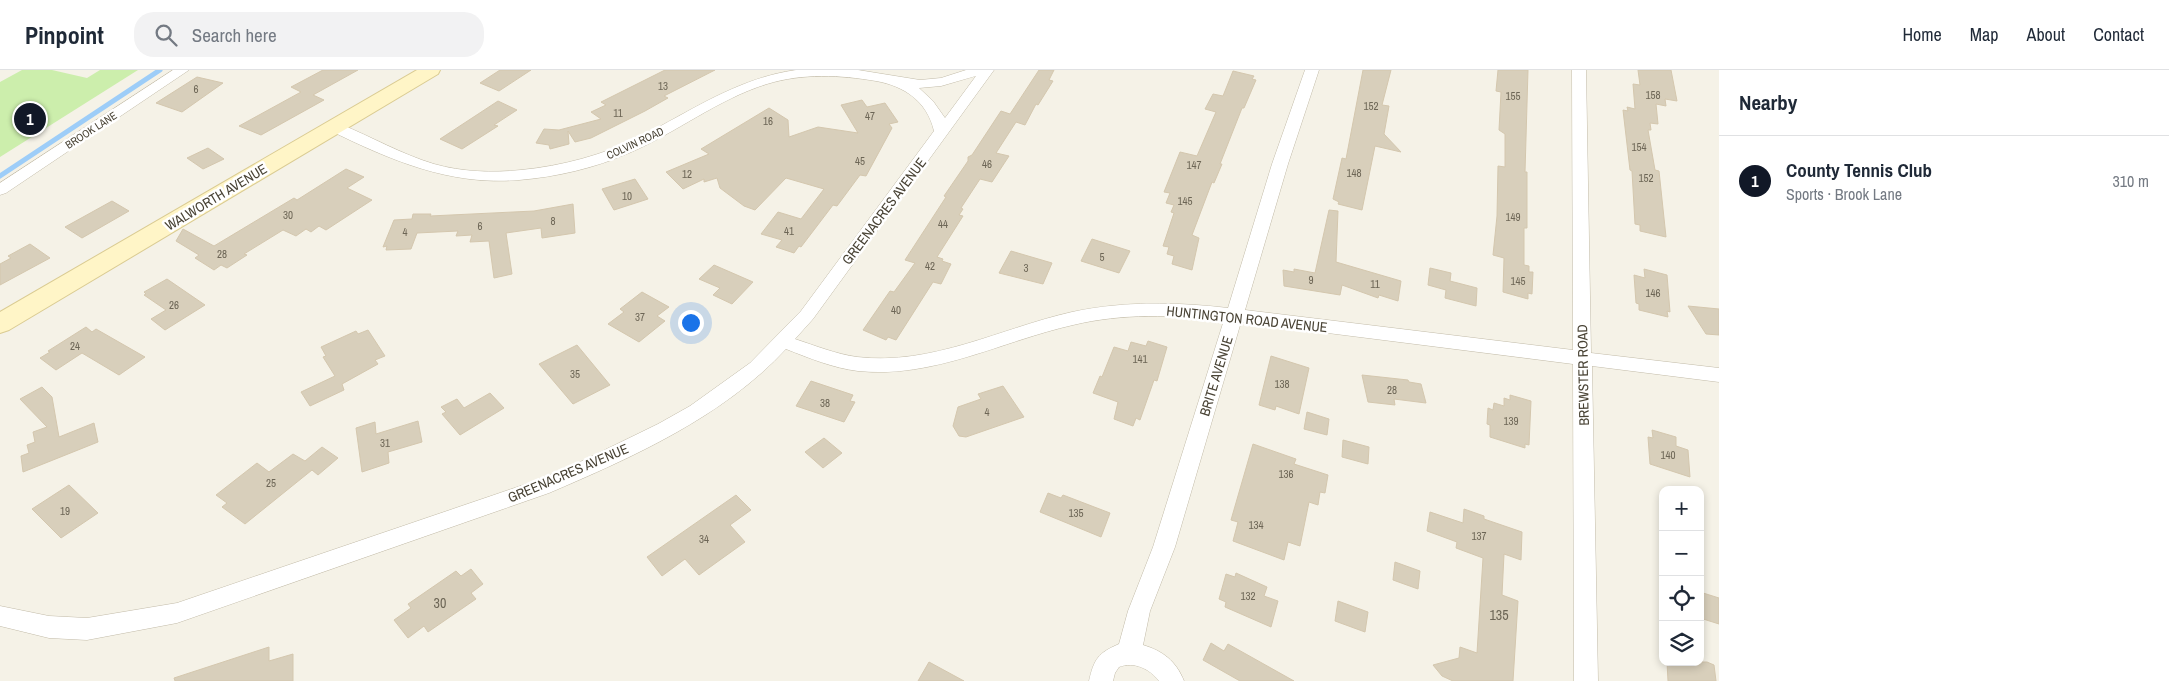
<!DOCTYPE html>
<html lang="en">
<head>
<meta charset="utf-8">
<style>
  :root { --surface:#fff; --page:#f2f2f3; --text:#1f2937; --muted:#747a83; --line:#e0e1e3; --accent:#111827 }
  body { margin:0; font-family:"Archivo Narrow",sans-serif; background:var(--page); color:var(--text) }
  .controls { position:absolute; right:15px; bottom:15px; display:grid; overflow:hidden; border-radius:10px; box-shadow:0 2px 8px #0003 }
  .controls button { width:45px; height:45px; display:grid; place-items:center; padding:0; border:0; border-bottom:1px solid var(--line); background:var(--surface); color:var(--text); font:25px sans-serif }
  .you { position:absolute; left:690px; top:252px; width:18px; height:18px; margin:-12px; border:4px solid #fff; border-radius:50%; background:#1a73e8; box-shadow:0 0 0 8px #1a73e833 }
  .badge { display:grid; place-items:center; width:32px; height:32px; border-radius:50%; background:var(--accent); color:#fff; font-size:16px; font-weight:700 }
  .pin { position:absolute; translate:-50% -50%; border:2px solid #fff; box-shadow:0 1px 5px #0006 }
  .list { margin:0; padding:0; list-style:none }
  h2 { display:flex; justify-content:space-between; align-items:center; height:65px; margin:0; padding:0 20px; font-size:21px }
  h2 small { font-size:16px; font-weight:400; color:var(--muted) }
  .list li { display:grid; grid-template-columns:32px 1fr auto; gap:15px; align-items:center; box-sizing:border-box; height:90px; padding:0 20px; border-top:1px solid var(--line) }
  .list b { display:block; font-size:19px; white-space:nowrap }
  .list p { margin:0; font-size:16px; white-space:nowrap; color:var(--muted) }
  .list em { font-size:16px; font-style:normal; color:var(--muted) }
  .icon { flex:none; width:28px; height:28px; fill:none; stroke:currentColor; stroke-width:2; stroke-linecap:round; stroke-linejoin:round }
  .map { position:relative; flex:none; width:1719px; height:611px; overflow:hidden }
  header { display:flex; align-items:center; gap:30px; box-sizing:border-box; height:70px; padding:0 25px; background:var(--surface); border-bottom:1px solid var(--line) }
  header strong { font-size:24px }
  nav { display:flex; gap:28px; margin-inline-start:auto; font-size:18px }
  .search { width:350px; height:45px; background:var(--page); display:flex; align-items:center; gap:12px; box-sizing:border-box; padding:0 18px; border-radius:20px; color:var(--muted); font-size:19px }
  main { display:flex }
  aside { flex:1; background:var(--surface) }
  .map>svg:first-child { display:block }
  .green { fill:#cceeac }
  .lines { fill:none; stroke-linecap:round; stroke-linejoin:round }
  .stream { stroke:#9dcdf8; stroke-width:5 }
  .building { fill:#d8cfbb; stroke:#d4c7ae }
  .street-casing { stroke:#c2bba8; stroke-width:1 }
  .secondary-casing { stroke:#dacb92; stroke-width:2 }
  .street { fill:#fff; fill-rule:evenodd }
  .secondary { fill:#fff5c7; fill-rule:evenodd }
  .labels { text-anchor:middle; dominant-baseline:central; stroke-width:5; stroke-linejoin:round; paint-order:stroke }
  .number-label { font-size:11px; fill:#6d6656 }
  .far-street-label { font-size:11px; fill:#494335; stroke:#fff }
  .street-label { font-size:14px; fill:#494335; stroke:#fff }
  .near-number-label { font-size:14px; fill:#6d6656 }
</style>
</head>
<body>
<header>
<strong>Pinpoint</strong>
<div class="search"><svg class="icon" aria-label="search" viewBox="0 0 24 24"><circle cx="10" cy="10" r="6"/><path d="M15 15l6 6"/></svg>Search here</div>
<nav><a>Home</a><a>Map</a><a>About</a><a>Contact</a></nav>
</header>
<main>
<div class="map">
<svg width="1719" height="611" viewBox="0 0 1719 611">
  <rect width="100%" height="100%" fill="#f5f2e7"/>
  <path class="green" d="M22,0H52L87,8L100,0H138L0,87V12Z"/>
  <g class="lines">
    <path class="stream" d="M0,106L160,0"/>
  </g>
  <g class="building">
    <path d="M323,0H358L313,25L324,30L261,65L239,56L301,22L291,17Z"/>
    <path d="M500,0H531L499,21L480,13Z"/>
    <path d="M665,0H715L664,26L668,28L645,41L591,68L575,72L568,61L569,74L550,79L549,75L536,73L544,59L559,60L601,49L591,42L606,35L601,32Z"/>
    <path d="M1039,0H1054L1049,10L1053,11L1038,35L1036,34L1025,55L1016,52L996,83L1009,86L992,112L980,109L961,138L963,139L959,145L963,146L937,187L943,189L942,191L951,194L941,214L933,212L896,270L888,267L886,270L863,260L890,221L894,222L915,193L905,190L946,127L944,126L968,91V87L972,85L1001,41L1010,44Z"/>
    <path d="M1363,0H1391L1382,35L1389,36L1384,64L1401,82L1375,76L1362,140L1338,134L1339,132L1333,129L1342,88L1346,89Z"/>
    <path d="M1498,0H1528L1525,102H1527V158H1524V195L1529,196V202H1533L1532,224L1528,223V229L1503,222L1504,188L1493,185L1497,146L1498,96L1505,97V64L1499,60L1501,22L1496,21Z"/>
    <path d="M1638,0H1671L1677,31L1665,29L1666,36L1656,34L1658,54L1650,53L1651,60H1648L1655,100L1659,101L1666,167L1640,161V155L1635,154L1632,101L1630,100L1623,40L1628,41L1627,37L1635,39L1633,14L1640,15Z"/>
    <path d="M1233,1L1254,6L1252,9L1256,10L1244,38H1242L1220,94H1222L1214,113L1212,112L1192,165L1199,168L1192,200L1172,194L1174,186L1167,184L1169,177L1163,176L1174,143L1171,142L1174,135L1166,133L1170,123L1164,122L1180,82L1197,86L1216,42L1205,39L1213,24L1223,26Z"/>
    <path d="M197,7L223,13L182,42L156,33Z"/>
    <path d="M862,30L867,37L885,33L898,52L889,54L892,58L866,106L860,105L837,136L833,135L801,177L799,176L794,183L776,177L782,170L761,164L778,142L801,149L824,119L786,108L755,140L744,136L720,118L717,108L704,112V109L683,119L666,102L709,84L701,79L769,38L788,50L789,67L818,57L858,63L841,35Z"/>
    <path d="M498,31L517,40L494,55L498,56L462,79L440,69Z"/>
    <path d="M208,78L224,89L203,99L187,88Z"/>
    <path d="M346,99L364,107L347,118L372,130L326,160L319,156L311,162L306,159L296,166L283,160L244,184L247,185L227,198L221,195L214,200L195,188L199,185L176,171L183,159L214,176L294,128L297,130Z"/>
    <path d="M635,109L648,129L614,140L602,119Z"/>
    <path d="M112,131L129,141L82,168L65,157Z"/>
    <path d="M573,134L575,163L542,168L541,158L506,163L512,204L494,208L489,171L470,172L472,165L456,166L458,161L417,163L411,179L386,180L387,176L383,177L394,150L412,149L413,144H431L430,146L534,141Z"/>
    <path d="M1329,140L1338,141L1336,192L1401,211L1398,231L1379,225L1378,228L1342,215L1340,225L1284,216L1283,200L1294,202V199L1315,203Z"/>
    <path d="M1092,169L1130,181L1119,203L1081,191Z"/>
    <path d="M30,174L50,188L0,215V194L11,188L8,186Z"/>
    <path d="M1011,181L1052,193L1043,214L999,203Z"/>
    <path d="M714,195L753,212L732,234L713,225L720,218L699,209Z"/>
    <path d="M1430,198L1451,203L1450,211L1477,218L1476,236L1445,228L1446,220L1428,215Z"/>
    <path d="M1644,199L1667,205L1670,242L1667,241L1668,247L1639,240V234L1636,233L1634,205L1645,208Z"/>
    <path d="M167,209L205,235L165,260L151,249L166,240L144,225L146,224L144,222Z"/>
    <path d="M642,222L669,237L657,246L665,251L639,272L608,254L624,242L620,239Z"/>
    <path d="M1688,236L1719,239V265L1706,264Z"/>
    <path d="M86,257L92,262L96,259L145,287L119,305L82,283L56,300L40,288L50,282L48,281Z"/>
    <path d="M368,260L385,286L375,290L378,294L342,314L344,320L310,336L301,322L335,306L323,287L326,286L321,277L356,261L358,264Z"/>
    <path d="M1148,271L1167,277L1157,311L1154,310L1140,350L1136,348L1133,356L1114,349L1118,332L1093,323L1100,306L1102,307L1114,277L1128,281L1131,272L1146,276Z"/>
    <path d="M577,275L610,315L573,334L539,294Z"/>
    <path d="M1271,286L1309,298L1299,344L1276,336L1275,340L1259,335Z"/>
    <path d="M1362,305L1408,310L1409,312L1421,314L1426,333L1394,329L1395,335L1368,332Z"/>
    <path d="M811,311L853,325L850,331L855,332L844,352L796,336Z"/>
    <path d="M1003,316L1024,347L966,367L959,366L953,356L958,337L981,329L978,324Z"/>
    <path d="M42,317L52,327L59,367L94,353L98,372L23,402L21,386L29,383L27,375L35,372L33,362L47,357L20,329Z"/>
    <path d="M490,323L504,338L460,365L442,344L446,342L441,337L457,329L464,338Z"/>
    <path d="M1510,325L1531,331L1529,375L1525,374V378L1490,367V355L1487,354L1488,338L1493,340L1494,333L1504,336V328L1510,330Z"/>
    <path d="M1307,342L1329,349L1327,365L1304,359Z"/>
    <path d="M418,351L422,372L388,382L389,393L362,402L356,358L375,352L376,364Z"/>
    <path d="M1652,360L1676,367V376L1688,380L1690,407L1650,394L1648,367L1653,368Z"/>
    <path d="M824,368L842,383L823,398L805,382Z"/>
    <path d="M1343,370L1369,377L1368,394L1342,387Z"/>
    <path d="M1253,374L1296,389L1294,394L1328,405L1325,423L1320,422L1318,435L1309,432L1300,476L1288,472L1284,490L1233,471L1238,452L1231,450Z"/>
    <path d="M322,377L338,388L318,405L312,400L245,454L222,437L227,433L216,425L257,393L269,402L293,384L305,391Z"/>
    <path d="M69,415L98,443L61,468L32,439Z"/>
    <path d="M1048,423L1061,428L1063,425L1110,443L1101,467L1040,442Z"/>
    <path d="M736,425L751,440L730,455L745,472L699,505L685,489L662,506L647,487Z"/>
    <path d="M1464,439L1484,446V449L1522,462L1521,490L1504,484L1502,525L1518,531L1513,611H1453L1442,606L1433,595L1459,588L1460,577L1477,583L1483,488L1456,478L1457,472L1427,461L1430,442L1463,453Z"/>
    <path d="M1395,492L1420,501L1418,519L1393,510Z"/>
    <path d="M471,499L483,514L471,523L476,529L428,562L424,556L408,568L394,550L411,538L408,534L456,501L461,506Z"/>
    <path d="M1236,503L1267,517L1264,526L1278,531L1271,557L1225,537L1226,532L1219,529L1226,504L1235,507Z"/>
    <path d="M1700,522L1719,528V554L1700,548Z"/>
    <path d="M1338,531L1368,542L1365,562L1335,551Z"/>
    <path d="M1211,573L1224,581L1228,574L1294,611H1240L1203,590Z"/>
    <path d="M269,577V591L293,584V611H175L174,608Z"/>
    <path d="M929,592L964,611H918Z"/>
    <path d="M1667,592H1707L1714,595L1716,611H1668Z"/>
  </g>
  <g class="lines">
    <g class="street-casing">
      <g id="street">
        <path d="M173,0H189L6,123L0,125V113Z"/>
        <path d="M796,0H858L920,10L941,8L966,0H994L813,249L795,269C816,276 836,284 857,287C932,296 1001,258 1072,242C1124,231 1176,232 1228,238L1272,94L1305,0H1319L1288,94L1245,240L1573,280L1572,0H1586L1591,283L1719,298V312L1592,296L1598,611H1574L1573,294L1241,252L1175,477L1150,541L1143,575C1163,581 1176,591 1184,611H1159C1150,599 1134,591 1119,597L1115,603L1113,611H1089C1094,589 1098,583 1119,574L1128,541L1153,477L1224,250C1173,245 1123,243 1073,255C1002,271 933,309 858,301C833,298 809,288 786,279C723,347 633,387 549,423L177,553L87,570L49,568L0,556V536L49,546L87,548L177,533L535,411L580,392L658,354L690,336L750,293L801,241L934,61C927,31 904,16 876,11C840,5 803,3 767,14C718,29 676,63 629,83C595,98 556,107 519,110C450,116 390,90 329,60L327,57L329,54C333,53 336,53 340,54C372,67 401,84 434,94C462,102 492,103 521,100C562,96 603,85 640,67C691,41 738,8 796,0ZM976,6L945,48L933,31L919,18L941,16Z"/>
      </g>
    </g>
    <g class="secondary-casing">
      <path id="secondary" d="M417,0H440L438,4L9,260L0,263V242Z"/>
    </g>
    <use href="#street" class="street"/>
    <use href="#secondary" class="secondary"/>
  </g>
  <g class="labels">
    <g class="number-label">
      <text x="663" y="16">13</text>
      <text x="196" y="19">6</text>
      <text x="1653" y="25">158</text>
      <text x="1513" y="26">155</text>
      <text x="1371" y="36">152</text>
      <text x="618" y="43">11</text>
      <text x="870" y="46">47</text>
      <text x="768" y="51">16</text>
      <text x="1639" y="77">154</text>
      <text x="860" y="91">45</text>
      <text x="987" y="94">46</text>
      <text x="1194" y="95">147</text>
      <text x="1354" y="103">148</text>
      <text x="687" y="104">12</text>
      <text x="1646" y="108">152</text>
      <text x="627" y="126">10</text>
      <text x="1185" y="131">145</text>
      <text x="288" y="145">30</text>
      <text x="1513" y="147">149</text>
      <text x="553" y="151">8</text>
      <text x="943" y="154">44</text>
      <text x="480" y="156">6</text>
      <text x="789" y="161">41</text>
      <text x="405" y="162">4</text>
      <text x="222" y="184">28</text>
      <text x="1102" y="187">5</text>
      <text x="930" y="196">42</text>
      <text x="1026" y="198">3</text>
      <text x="1311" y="210">9</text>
      <text x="1518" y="211">145</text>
      <text x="1375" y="214">11</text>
      <text x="1653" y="223">146</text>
      <text x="174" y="235">26</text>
      <text x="896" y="240">40</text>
      <text x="640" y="247">37</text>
      <text x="75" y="276">24</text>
      <text x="1140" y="289">141</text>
      <text x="575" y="304">35</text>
      <text x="1282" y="314">138</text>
      <text x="1392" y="320">28</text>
      <text x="825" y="333">38</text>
      <text x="987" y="342">4</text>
      <text x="1511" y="351">139</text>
      <text x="385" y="373">31</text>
      <text x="1668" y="385">140</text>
      <text x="1286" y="404">136</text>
      <text x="271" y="413">25</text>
      <text x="65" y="441">19</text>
      <text x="1076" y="443">135</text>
      <text x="1256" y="455">134</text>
      <text x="1479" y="466">137</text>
      <text x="704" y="469">34</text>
      <text x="1248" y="526">132</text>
    </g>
    <g class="far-street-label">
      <text transform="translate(91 60) rotate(-33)">BROOK LANE</text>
      <text transform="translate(635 73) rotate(-25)">COLVIN ROAD</text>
    </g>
    <g class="street-label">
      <text transform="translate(216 127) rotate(-31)">WALWORTH AVENUE</text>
      <text transform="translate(884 141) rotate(-53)">GREENACRES AVENUE</text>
      <text transform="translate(1247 249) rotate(6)">HUNTINGTON ROAD AVENUE</text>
      <text transform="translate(1583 305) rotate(-91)">BREWSTER ROAD</text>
      <text transform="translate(1216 306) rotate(-73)">BRITE AVENUE</text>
      <text transform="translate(568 403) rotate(-23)">GREENACRES AVENUE</text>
    </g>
    <g class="near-number-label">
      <text x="440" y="533">30</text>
      <text x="1499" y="545">135</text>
    </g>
  </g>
</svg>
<div class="controls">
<button>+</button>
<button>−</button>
<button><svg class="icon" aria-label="locate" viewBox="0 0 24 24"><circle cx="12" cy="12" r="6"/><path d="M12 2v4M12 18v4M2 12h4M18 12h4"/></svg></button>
<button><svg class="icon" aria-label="layers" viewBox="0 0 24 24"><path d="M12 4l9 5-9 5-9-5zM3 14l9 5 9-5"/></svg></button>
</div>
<div class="you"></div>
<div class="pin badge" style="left:30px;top:49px">1</div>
</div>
<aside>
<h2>Nearby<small></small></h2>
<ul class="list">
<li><span class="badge">1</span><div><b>County Tennis Club</b><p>Sports · Brook Lane</p></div><em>310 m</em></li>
</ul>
</aside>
</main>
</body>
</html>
